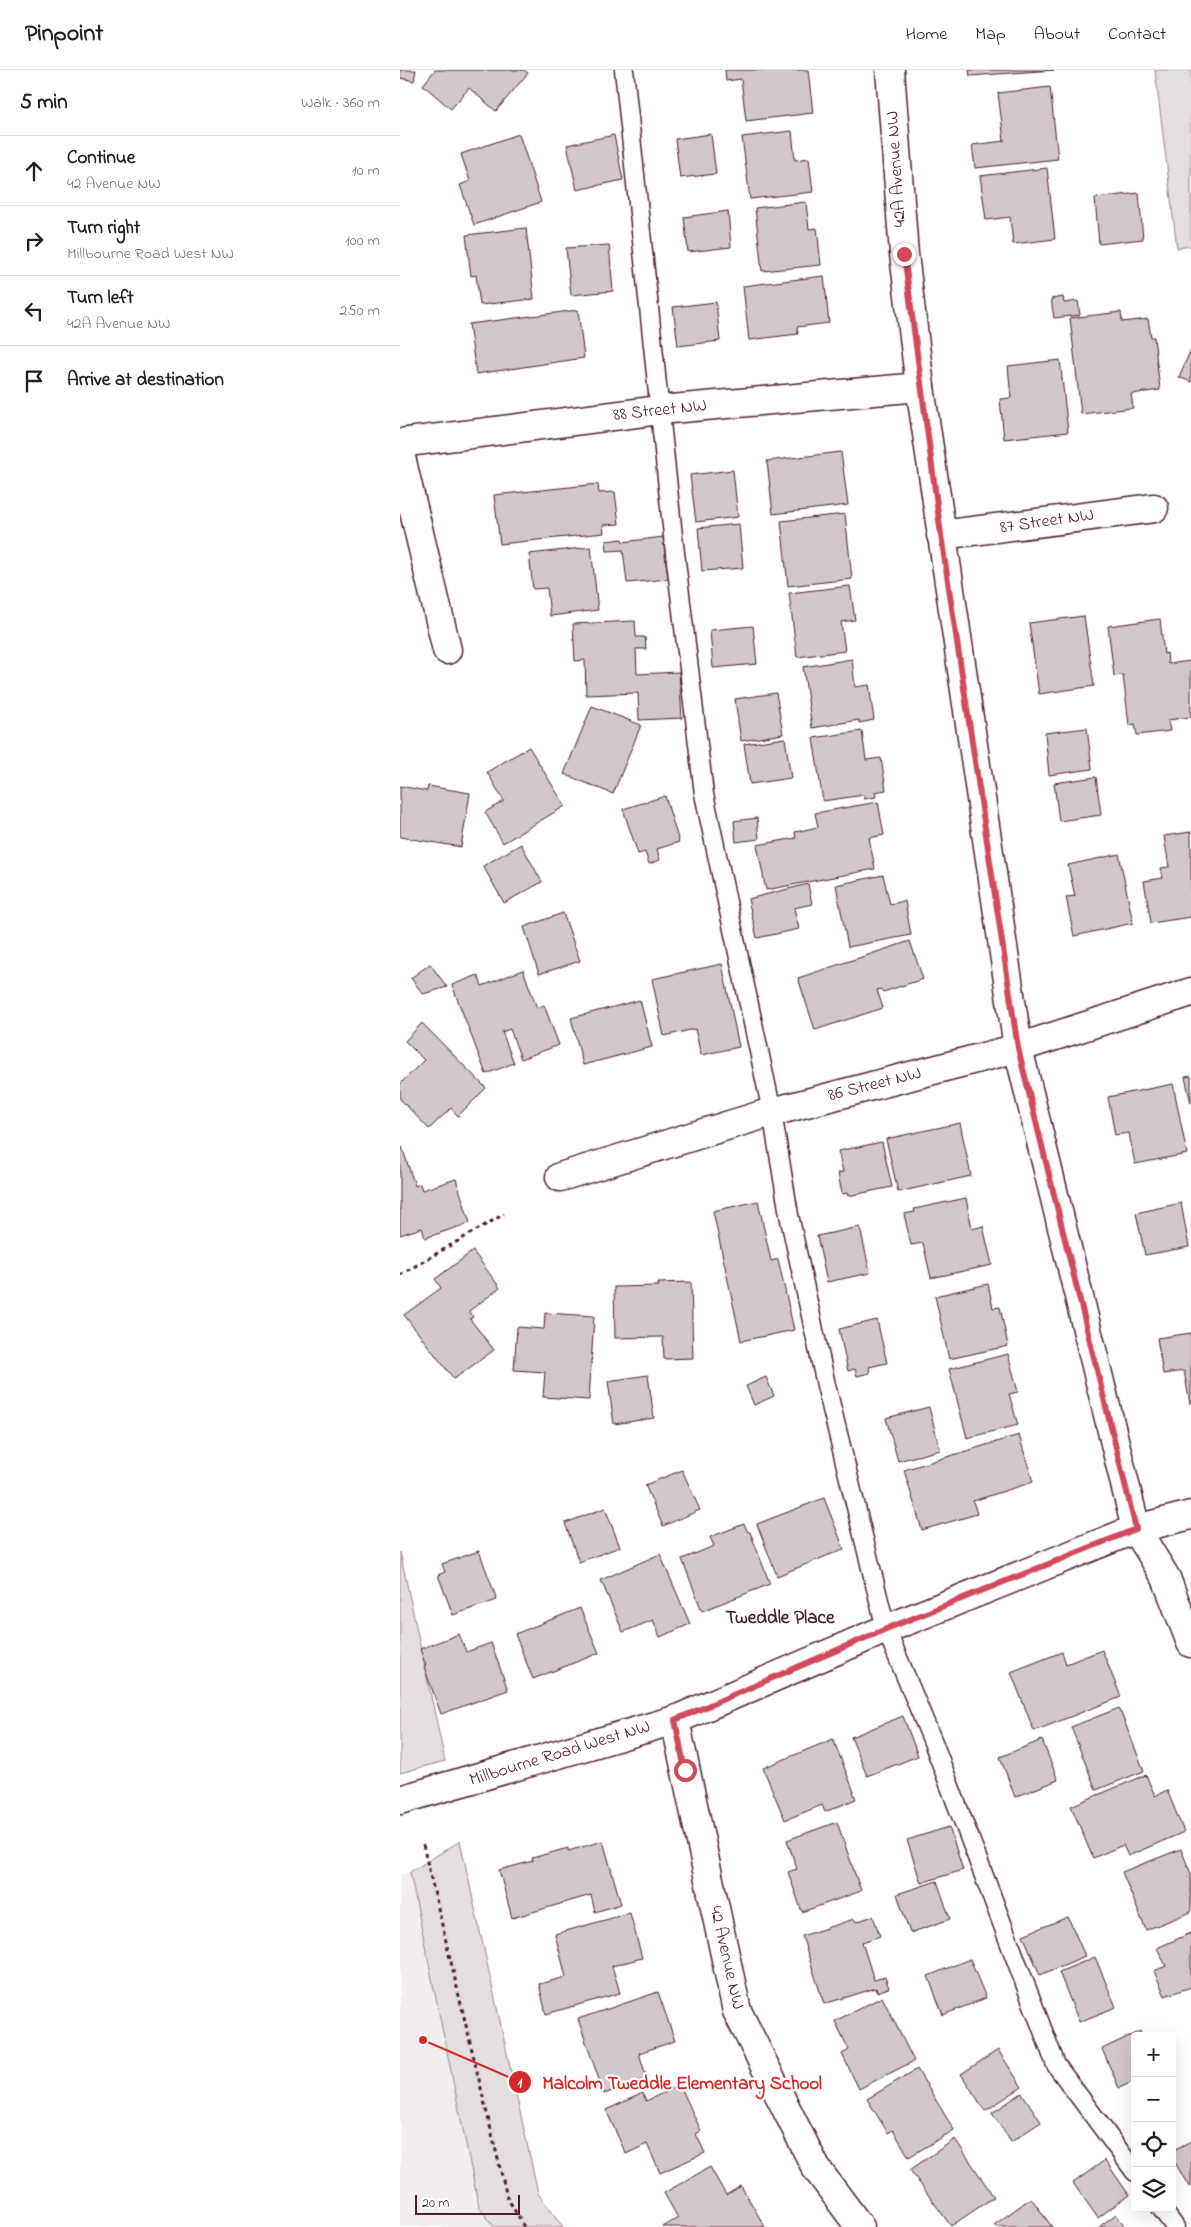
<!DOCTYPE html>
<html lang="en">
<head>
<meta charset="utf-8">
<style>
  :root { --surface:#fff; --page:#f6f6f6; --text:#202124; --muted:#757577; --line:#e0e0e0 }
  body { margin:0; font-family:"Indie Flower",sans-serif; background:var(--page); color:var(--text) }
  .controls { position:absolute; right:15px; bottom:15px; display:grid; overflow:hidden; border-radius:5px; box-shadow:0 5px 20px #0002 }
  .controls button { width:45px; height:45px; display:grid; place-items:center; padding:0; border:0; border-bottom:1px solid var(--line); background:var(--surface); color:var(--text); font:25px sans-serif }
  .scale { position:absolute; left:15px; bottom:12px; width:105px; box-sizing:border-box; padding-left:5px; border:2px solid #4a1f2b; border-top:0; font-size:14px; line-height:18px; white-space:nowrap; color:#4a1f2b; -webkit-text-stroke:4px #fff; paint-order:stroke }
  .stop { position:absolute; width:15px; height:15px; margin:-11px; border:4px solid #d1495b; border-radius:50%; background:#fff }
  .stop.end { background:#d1495b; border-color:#fff; box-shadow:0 1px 5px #0008 }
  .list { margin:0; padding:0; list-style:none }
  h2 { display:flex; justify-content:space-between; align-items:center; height:65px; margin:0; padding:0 20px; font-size:21px }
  h2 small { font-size:16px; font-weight:400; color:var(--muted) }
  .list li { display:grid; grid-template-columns:32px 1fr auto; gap:15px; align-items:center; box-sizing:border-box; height:70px; padding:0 20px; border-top:1px solid var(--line) }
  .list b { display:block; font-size:19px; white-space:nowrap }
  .list p { margin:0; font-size:16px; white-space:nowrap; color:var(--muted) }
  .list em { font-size:16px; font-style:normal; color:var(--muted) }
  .icon { flex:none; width:28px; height:28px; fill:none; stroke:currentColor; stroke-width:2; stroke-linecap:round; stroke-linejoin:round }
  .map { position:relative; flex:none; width:791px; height:2157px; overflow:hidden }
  header { display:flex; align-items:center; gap:30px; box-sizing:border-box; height:70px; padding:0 25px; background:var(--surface); border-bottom:1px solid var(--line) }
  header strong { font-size:24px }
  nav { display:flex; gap:28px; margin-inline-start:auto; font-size:18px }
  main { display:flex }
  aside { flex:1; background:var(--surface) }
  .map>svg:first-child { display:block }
  .built { fill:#f2eeef }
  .green { fill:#e5dee0; stroke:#987e86 }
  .building { fill:#d2c7cb; stroke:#4a1f2b }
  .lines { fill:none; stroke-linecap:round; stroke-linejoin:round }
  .lane-casing { stroke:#4a1f2b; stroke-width:21 }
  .street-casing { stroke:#4a1f2b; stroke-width:31 }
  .secondary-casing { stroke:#4a1f2b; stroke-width:31 }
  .path { stroke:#4a1f2b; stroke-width:3; stroke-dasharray:4 4; stroke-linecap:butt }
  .lane { stroke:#fff; stroke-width:18 }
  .street { stroke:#fff; stroke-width:28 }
  .secondary { stroke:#fff; stroke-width:28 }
  .route { stroke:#d1495b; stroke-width:6 }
  .labels { text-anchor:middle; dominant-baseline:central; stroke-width:4.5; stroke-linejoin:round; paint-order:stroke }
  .street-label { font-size:18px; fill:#4a1f2b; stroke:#fff }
  .neighbourhood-label { font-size:19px; font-weight:bold; fill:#4a1f2b; stroke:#fff }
  .leader { fill:none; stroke:#d62828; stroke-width:2 }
  .callout-dot { fill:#d62828; stroke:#fff; stroke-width:2 }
  .mark-label { font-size:15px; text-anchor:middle; font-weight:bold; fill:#fff }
  .callout-label { font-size:19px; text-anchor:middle; font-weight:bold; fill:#d62828; stroke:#fff; stroke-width:4.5; stroke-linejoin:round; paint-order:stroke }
</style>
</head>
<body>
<header>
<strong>Pinpoint</strong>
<nav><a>Home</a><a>Map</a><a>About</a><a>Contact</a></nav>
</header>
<main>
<aside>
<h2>5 min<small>Walk · 360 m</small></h2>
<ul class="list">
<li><svg class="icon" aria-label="ahead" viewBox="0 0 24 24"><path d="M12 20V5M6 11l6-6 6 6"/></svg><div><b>Continue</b><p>42 Avenue NW</p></div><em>10 m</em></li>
<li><svg class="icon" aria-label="right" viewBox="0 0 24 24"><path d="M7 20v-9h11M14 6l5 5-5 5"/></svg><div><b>Turn right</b><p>Millbourne Road West NW</p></div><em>100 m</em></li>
<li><svg class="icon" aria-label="left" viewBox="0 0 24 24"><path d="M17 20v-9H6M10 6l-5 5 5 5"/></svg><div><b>Turn left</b><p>42A Avenue NW</p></div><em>250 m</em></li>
<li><svg class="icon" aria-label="arrive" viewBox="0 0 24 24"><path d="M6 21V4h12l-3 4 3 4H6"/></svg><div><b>Arrive at destination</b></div></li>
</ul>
</aside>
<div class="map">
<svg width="791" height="2157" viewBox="0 0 791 2157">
  <rect width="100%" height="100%" fill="#fff"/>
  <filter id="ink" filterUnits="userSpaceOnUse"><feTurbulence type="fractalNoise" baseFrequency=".02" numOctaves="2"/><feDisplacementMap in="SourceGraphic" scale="10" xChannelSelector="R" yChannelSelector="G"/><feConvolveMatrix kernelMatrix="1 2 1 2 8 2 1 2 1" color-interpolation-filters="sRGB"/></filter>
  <g filter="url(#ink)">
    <path class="built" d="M10,1802L79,2137L94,2157H0V1804Z"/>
    <g class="green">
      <path d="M755,0H791V176L777,178Z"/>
      <path d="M0,1482L45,1691L0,1703Z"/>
      <path d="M60,1771L138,2123L163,2157H94L79,2137L10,1802Z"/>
    </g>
    <g class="building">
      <path d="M0,0H16L14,11L0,8Z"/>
      <path d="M35,0H124L128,3L96,41L69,18L51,39L23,15Z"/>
      <path d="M325,0H408L413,43L346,51L341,9L326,11Z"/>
      <path d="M569,0H654L570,6Z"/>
      <path d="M650,17L658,89L575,98L572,75L604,71L598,23Z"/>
      <path d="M392,61L395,90L409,88L413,122L350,129L342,67Z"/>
      <path d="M119,64L141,132L74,155L60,115L70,111L61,84Z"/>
      <path d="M311,64L316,104L280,108L275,69Z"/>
      <path d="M214,65L223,110L177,120L167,75Z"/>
      <path d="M647,98L655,169L613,174L610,147L586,150L580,106Z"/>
      <path d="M739,123L743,169L699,174L695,128Z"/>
      <path d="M406,132L409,159L417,158L421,195L362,201L355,138Z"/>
      <path d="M328,141L331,177L288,182L284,147Z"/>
      <path d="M126,158L134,229L80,235L76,205L71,206L66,165Z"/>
      <path d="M209,175L213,221L171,225L166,178Z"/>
      <path d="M424,206L429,253L397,257L398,264L349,270L343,216Z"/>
      <path d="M663,227L664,233L678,231L680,245L654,248L651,229Z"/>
      <path d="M316,232L320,271L278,276L273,237Z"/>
      <path d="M178,240L184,288L76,304L69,254Z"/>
      <path d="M721,242L722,252L748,249L751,267H754L760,320L731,324L733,338L681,344L670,248Z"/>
      <path d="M791,279V312L779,307Z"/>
      <path d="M660,290L668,362L604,369L600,329L611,328L608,296Z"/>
      <path d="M441,382L448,435L373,444L367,391Z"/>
      <path d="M333,400L338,447L296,452L290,405Z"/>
      <path d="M198,414L199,423L215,422L219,454L203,455L204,463L100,474L94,425Z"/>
      <path d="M445,444L452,509L388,516L381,451Z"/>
      <path d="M339,454L343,498L302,501L298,458Z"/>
      <path d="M263,467L268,509L227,513L223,480L207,481L206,471L222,469L223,472Z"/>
      <path d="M191,477L198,540L150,546L147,518L133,519L129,484Z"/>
      <path d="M450,516L455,550L441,552L445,581L397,587L389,523Z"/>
      <path d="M684,546L694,616L639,624L629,553Z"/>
      <path d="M760,549L764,584L767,583L768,594L791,591V647L768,650L770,661L737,665L735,654L729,655L723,605L714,606L708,556Z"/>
      <path d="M235,551L236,567H245L246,579H236L237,604L279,602L282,648L239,650L238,623L186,625L185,590L175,591L173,554Z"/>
      <path d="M353,556L357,594L313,598L310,560Z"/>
      <path d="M452,589L455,617L469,615L474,650L459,653V650L412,658L403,597Z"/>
      <path d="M376,623L383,664L341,671L335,629Z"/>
      <path d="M192,636L241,655L213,724L164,704Z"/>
      <path d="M687,658L692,699L649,705L645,663Z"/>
      <path d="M462,661L466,690L481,688L486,720L475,722L476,727L464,729V725L423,731L413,668Z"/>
      <path d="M385,668L391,708L350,714L344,674Z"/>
      <path d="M129,677L165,736L103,773L85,742L104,731L87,702Z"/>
      <path d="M696,707L701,745L659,751L654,713Z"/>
      <path d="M0,716L27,721L28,716L70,723L61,777L0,767Z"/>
      <path d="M265,726L279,772L257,779L260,790L249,794L245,782L238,784L223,739Z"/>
      <path d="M478,732L484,765L469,768L475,799L366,820L357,775L396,768L395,762L418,757L415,743Z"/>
      <path d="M357,748L359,769L336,772L334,751Z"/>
      <path d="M791,762V847L751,853L744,811L763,808L761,798L769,797L764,766Z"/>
      <path d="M121,774L142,812L104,833L83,796Z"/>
      <path d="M719,784L733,853L674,866L666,827L675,826L668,795Z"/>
      <path d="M483,805L490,834L505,831L511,865L448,877L436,815Z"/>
      <path d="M408,814L412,834L394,838L399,859L357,868L348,829Z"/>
      <path d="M163,843L180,891L139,904L124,857Z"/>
      <path d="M510,871L523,909L483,922L481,919L477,920L483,938L415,960L398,908Z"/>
      <path d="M30,894L47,917L23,924L11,908Z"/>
      <path d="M322,894L339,977L301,985L295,959L264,966L252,909Z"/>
      <path d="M123,900L137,938L144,935L159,975L121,989L110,959L102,962L114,993L86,1004L52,915L78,905L82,916Z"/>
      <path d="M240,930L252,977L183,995L171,948Z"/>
      <path d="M22,953L86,1018L58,1046L51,1038L29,1059L0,1029V1014L24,990L5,971Z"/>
      <path d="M791,1006V1033L785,1007Z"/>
      <path d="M773,1014L787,1084L735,1094L729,1063L715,1065L708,1027Z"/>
      <path d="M560,1053L571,1106L498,1122L486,1069Z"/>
      <path d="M482,1072L492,1117L448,1126L447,1123L442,1124L438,1103L443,1102L438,1081Z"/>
      <path d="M0,1077H2L15,1116L20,1114L22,1120L56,1109L70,1153L25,1168L22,1158L0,1165Z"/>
      <path d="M566,1128L572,1159L583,1156L592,1195L531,1208L523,1173L511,1175L504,1144L515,1142L514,1139Z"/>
      <path d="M358,1131L371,1191L378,1189L394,1260L341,1271L313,1141Z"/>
      <path d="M781,1133L789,1177L745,1185L736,1143Z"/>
      <path d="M460,1157L470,1203L427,1212L417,1166Z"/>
      <path d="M73,1181L100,1218L69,1241L73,1247L70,1249L94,1280L54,1309L4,1245L41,1218L35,1209Z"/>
      <path d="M291,1212L293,1288L264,1289L263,1267L215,1268L214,1217L259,1216L258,1213Z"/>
      <path d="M588,1214L593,1238L600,1237L608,1276L549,1289L535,1226Z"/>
      <path d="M145,1243L194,1246L189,1330L143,1327L145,1302L114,1300L117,1257L144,1259Z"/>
      <path d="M477,1250L487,1293L469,1297L470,1303L457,1306L455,1299L448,1301L439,1259Z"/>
      <path d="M791,1263V1334H790L784,1301L763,1304L757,1268Z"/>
      <path d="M608,1284L618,1322L609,1324L618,1355L567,1368L549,1299Z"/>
      <path d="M248,1305L254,1348L214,1354L208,1311Z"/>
      <path d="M366,1307L374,1326L354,1335L346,1316Z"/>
      <path d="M529,1337L540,1380L498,1391L486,1348Z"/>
      <path d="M619,1365L633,1412L573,1431L577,1444L522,1460L504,1400Z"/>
      <path d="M282,1400L300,1440L263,1456L245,1415Z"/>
      <path d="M424,1428L444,1479L377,1506L357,1454Z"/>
      <path d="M205,1438L220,1477L179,1492L165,1453Z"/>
      <path d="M344,1454L348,1462H350L370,1514L302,1541L282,1489L314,1476L310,1467Z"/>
      <path d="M79,1481L97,1530L53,1545L38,1505L45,1502L42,1494Z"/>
      <path d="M260,1484L290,1554L260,1567L253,1550L223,1562L201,1510Z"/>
      <path d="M180,1538L199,1583L133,1609L115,1564Z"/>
      <path d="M59,1564L66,1582L91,1573L108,1620L41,1644L24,1597L26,1596L20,1579Z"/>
      <path d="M702,1580L721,1627L634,1661L611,1602L662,1582L666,1594Z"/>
      <path d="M719,1638L744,1701L696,1720L671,1657Z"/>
      <path d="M503,1646L518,1686L467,1706L451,1667Z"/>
      <path d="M433,1669L454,1722H453L456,1729L425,1742L422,1735L385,1750L363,1698Z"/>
      <path d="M642,1670L658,1710L615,1727L600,1687Z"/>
      <path d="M746,1705L755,1726L767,1720L784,1762L728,1786L723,1775L693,1788L671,1736Z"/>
      <path d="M437,1752L461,1821L402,1842L388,1802L397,1799L387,1770Z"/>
      <path d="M549,1757L563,1800L521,1813L507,1770Z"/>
      <path d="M203,1771L221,1834L195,1842L191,1825L112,1848L99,1800L133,1791L132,1788L168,1778V1781Z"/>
      <path d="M781,1779L791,1804V1842L746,1860L722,1802Z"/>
      <path d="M537,1811L550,1849L510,1863L497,1824Z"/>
      <path d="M230,1843L242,1888L212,1896L220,1923L146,1944L139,1914L166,1907L155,1864Z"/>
      <path d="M473,1846L480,1866L462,1872L474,1910L485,1907L489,1918L477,1922L476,1918L424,1934L402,1866L454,1849L456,1852Z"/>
      <path d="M668,1847L685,1886L640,1905L623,1865Z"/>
      <path d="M791,1863V1917L765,1926L754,1901L766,1896L757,1878Z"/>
      <path d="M695,1887L716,1937L679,1952L659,1902Z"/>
      <path d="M570,1889L586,1928L543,1945L528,1906Z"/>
      <path d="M258,1922L275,1971L239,1983L247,2009L204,2024L178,1949Z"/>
      <path d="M482,1927L514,1991L459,2019L442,1984L449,1980L435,1951Z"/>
      <path d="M740,1961L742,1966H735V2011L719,2018L702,1979Z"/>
      <path d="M598,1980L622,2017L585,2041L561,2004Z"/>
      <path d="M517,1999L554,2060L509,2087L493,2060L488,2063L467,2029Z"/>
      <path d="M280,2015L301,2061L296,2064L305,2083L260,2103L247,2074L226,2084L206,2040L243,2023L246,2031Z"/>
      <path d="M622,2023L641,2052L611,2072L592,2043Z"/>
      <path d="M555,2069L594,2127L551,2156L510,2100Z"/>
      <path d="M791,2071V2116L789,2117L772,2087V2081Z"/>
      <path d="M705,2090L729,2125L698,2148L673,2113Z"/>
      <path d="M310,2097L326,2125L341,2116L365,2157H263L278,2148L264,2123Z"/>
      <path d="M631,2128L652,2157H596L594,2155Z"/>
      <path d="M716,2144L725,2157H699Z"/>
    </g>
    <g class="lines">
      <g class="lane-casing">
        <g id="lane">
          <path d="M224,0L273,466L304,724L372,1042L389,1145L426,1315L486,1559L533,1672L656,1995L735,2102"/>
          <path d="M761,2138L775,2157"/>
        </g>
      </g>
      <g class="street-casing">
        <g id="street">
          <path d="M490,0L504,184L520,317L618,978L736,1459L766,1508L791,1573"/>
          <path d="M0,373L260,340L520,317"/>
          <path d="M0,383L47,580"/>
          <path d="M541,465L754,438"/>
          <path d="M160,1107L372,1042L618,978L791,922"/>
          <path d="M275,1650L337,1941L416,2098L460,2157"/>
        </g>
      </g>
      <g class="secondary-casing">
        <path id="secondary" d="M0,1730L275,1650L486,1559L736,1459L791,1445"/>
      </g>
      <g class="path">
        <path d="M0,1205L104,1144"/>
        <path d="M23,1775L107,2127L124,2157"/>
      </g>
      <use href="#lane" class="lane"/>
      <use href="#street" class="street"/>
      <use href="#secondary" class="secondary"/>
    </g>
  </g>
  <g class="lines" filter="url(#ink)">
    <path class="route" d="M285,1700L275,1650L486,1559L736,1459L618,978L541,465L504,184"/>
  </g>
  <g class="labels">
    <g class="street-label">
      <text transform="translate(497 99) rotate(-94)">42A Avenue NW</text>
      <text transform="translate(260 341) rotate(-6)">88 Street NW</text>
      <text transform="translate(647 452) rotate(-8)">87 Street NW</text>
      <text transform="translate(475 1015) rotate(-14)">86 Street NW</text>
      <text transform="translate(160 1684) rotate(-17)">Millbourne Road West NW</text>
      <text transform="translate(326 1888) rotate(77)">42 Avenue NW</text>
    </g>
    <g class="neighbourhood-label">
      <text x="380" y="1548">Tweddle Place</text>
    </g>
  </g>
  <path class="leader" d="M23 1970L120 2012"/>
  <g class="callout-dot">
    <circle cx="23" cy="1970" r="5"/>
    <circle cx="120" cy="2012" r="12"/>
  </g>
  <g class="mark-label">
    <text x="120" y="2017">1</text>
  </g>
  <g class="callout-label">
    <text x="282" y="2019">Malcolm Tweddle Elementary School</text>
  </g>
</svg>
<div class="controls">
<button>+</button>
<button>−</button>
<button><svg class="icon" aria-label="locate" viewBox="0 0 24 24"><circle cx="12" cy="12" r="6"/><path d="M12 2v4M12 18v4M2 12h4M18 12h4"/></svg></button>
<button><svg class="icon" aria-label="layers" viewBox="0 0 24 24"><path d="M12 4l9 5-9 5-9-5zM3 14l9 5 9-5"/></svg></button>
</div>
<div class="scale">20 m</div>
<div class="stop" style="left:285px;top:1700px"></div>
<div class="stop end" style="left:504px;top:184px"></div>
</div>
</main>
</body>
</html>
